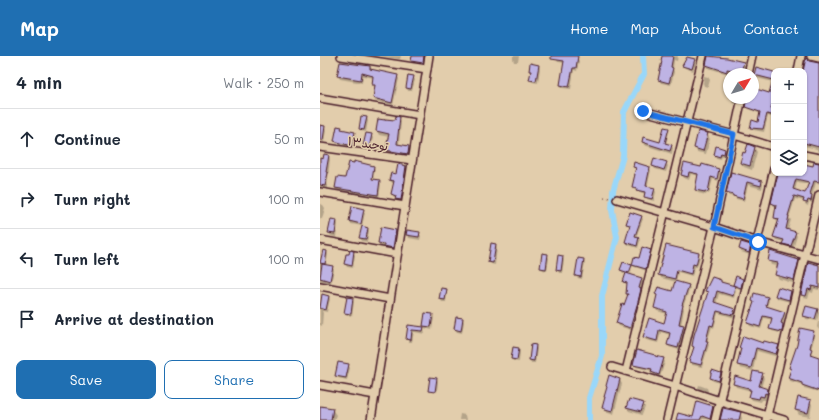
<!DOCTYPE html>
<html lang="en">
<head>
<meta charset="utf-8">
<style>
  :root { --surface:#fff; --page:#f2f2f3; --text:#1f2937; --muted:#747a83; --line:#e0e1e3; --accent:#1f6fb2 }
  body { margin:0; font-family:Mali,"Playpen Sans Arabic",sans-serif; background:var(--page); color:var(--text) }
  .controls { position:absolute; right:12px; top:12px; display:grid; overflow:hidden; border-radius:8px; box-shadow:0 1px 3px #0004 }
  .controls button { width:36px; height:36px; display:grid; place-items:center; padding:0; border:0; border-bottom:1px solid var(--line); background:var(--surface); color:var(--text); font:20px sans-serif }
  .compass { position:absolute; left:403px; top:12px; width:36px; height:36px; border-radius:50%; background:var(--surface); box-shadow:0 1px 3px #0004; rotate:52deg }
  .stop { position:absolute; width:12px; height:12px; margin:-9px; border:3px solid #1a73e8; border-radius:50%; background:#fff }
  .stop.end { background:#1a73e8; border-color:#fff; box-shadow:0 1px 4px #0008 }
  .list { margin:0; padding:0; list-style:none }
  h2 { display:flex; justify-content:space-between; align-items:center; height:52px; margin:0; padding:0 16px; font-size:17px }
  h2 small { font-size:13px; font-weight:400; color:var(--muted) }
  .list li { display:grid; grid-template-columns:26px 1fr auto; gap:12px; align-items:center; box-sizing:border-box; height:60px; padding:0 16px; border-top:1px solid var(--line) }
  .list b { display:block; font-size:15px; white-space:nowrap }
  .list em { font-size:13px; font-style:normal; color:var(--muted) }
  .actions { display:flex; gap:8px; padding:12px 16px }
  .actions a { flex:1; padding:9px 0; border:1px solid var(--accent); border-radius:8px; text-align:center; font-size:14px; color:var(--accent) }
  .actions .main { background:var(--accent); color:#fff }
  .icon { flex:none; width:22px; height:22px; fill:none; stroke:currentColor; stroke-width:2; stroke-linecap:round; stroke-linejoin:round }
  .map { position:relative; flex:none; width:499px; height:364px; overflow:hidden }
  header { display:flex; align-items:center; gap:24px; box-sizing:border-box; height:56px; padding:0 20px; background:var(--accent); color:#fff }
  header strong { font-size:19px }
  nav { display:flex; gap:22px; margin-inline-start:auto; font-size:14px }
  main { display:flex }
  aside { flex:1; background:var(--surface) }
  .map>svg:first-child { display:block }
  .shadow { fill:#0003; fill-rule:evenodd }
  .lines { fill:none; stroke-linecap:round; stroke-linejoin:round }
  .canal { stroke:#99d7fa; stroke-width:6 }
  .building { fill:#beb3e4; stroke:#4a1f2b; fill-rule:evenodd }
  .minor-casing { stroke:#4a1f2b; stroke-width:10 }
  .path { stroke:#4a1f2b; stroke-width:1; stroke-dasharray:1 3; stroke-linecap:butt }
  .minor { stroke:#e2cdac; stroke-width:7 }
  .route { stroke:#1a73e8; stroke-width:5 }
  .labels { text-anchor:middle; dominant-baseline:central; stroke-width:3; stroke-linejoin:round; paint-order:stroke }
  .street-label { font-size:12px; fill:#4a1f2b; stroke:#e2cdac }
</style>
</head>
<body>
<header>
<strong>Map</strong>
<nav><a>Home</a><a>Map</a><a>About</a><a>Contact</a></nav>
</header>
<main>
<aside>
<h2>4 min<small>Walk · 250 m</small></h2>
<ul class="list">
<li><svg class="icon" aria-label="ahead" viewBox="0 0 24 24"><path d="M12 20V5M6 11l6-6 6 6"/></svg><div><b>Continue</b></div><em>50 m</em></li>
<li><svg class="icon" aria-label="right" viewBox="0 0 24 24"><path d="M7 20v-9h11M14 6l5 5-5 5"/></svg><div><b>Turn right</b></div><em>100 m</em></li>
<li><svg class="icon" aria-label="left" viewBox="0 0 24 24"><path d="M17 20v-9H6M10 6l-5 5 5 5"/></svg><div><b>Turn left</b></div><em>100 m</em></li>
<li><svg class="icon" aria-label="arrive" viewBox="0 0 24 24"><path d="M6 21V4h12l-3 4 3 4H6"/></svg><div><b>Arrive at destination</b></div></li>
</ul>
<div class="actions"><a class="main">Save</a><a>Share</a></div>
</aside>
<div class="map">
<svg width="499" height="364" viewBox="0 0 499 364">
  <rect width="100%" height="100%" fill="#e2cdac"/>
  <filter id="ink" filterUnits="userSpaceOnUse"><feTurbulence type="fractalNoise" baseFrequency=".025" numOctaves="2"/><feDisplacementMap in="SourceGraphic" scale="8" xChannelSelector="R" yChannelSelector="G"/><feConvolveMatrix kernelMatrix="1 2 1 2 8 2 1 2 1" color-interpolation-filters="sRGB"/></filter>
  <g filter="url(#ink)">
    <g class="shadow">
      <path d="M59,0H81L80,3Z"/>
      <path d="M93,0H105L104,7L92,5V6V5Z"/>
      <path d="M193,0H199L198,6H194L193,3Z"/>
      <path d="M236,0L257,2L259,5L257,15L254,14L251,33L242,32L241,29L245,7L238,6L236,3Z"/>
      <path d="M343,0H358L357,5L354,4L353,13L354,16L351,29L341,27L339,24L343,7L342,5Z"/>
      <path d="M389,0L423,7L425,10L423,18L409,15L408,18L388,12L387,9Z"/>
      <path d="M374,4L376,7L373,15L365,12L363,10Z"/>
      <path d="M489,6L499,8V97L497,94V93L484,90V15Z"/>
      <path d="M50,10L51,13L77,19L79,23L73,49L55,45L54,42L55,32L53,28L54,22L43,20L42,27L20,23L18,20Z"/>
      <path d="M219,10L220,12L218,27L212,26L210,23L211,17L210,15Z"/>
      <path d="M437,12L454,17V49L453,54L454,55V62L448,60L444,76L433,74L431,71L439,67L441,58L428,53L426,51L428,42H433V30L434,33L450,38L453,26L436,22L435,19Z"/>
      <path d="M384,20L388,21L390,24L388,31L384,30L383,27Z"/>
      <path d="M93,21L95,24L92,35H88L87,32Z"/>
      <path d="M413,42H419L417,49L414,48L412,46Z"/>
      <path d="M47,62L48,65L46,76L41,75L40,72Z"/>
      <path d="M79,62L81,65L79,89L89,91L91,94L89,101L68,98L66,94L69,81L59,79L57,75Z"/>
      <path d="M0,70L4,71L6,74L4,86L0,85Z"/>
      <path d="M21,72L23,75L34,77L36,80L33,92L16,87L15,84Z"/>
      <path d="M348,73L349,75L346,88L351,90L353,92L352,98L324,89L323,86L341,87Z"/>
      <path d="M387,78L390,83L386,98L377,96L375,92Z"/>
      <path d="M51,79L53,82L50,94L46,93L44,90Z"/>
      <path d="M397,91L405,93L406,96L405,100H402L401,103L396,102L395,99Z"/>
      <path d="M434,91L437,96L432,114L424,111L421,107Z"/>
      <path d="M9,100L10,103L7,132L0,131V103L4,104Z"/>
      <path d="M30,107H38L53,111L55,113L53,124L60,125L61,128L59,142L17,135L16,132L26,123Z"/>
      <path d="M346,107L348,110L346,116L335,113L333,110Z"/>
      <path d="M365,108L398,114L400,117L398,125L393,123L389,138L387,137L386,139L378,137L376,134L379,120L371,118L369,124L364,122L362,119Z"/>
      <path d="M499,108V128L496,127L492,140L493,143L492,147L489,146L488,150L486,149L484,145L475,143L469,162L471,164L468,174L475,177L477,180L473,193L465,191L464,186L456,184L454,181L459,165H457L455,162L457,151L454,150L452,147L459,117H484V109L494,111ZM477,126L489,128L486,138L475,135Z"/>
      <path d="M86,111L87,113L82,146H78L77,142L74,141L72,138L74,127H72L70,124Z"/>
      <path d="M314,111L329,112L331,114L327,132L334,133L336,136L334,145L327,143L326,138L319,136L317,134L315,133L313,131L316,114Z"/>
      <path d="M412,117L442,126L443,128L442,133L428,129L424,145L416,143L415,141L409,140L408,137Z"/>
      <path d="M0,148L3,149L5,152L2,163L0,162Z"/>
      <path d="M43,154L45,157L42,170L31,168L30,165Z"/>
      <path d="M321,161L323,163L316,181L319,182L320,185L318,192L308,189L306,186L311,171L307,168Z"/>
      <path d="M17,165L18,168L16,181L11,180L9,177Z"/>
      <path d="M48,172L49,175L47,186L42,185L40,182Z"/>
      <path d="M76,175L78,179L75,195L67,194L66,191H61L59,187Z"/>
      <path d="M88,175L99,177L101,180L100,184L89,182L87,179Z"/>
      <path d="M176,189L177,192L175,209L171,208L169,206Z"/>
      <path d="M430,190L432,192L430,199L421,196L420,193Z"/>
      <path d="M3,195L7,196L8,198L6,210L12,211L14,214L11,227L0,225V208Z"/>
      <path d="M330,195L331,197L327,215L312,210L307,222H309L312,212L311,219L322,223L323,226L321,234L322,236L311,274L299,270L297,267L308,240L307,238L308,229L304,226L307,218L303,217L301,214L304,207L314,211L313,208Z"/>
      <path d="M33,196L35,199L33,212L27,211L25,208Z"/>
      <path d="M378,198L380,201L377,211H375L372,220L358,216L356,226L341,222L340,219Z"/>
      <path d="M227,199L229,202L227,215L223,214L221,212Z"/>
      <path d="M243,201L244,204L242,217H239L237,214Z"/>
      <path d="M264,204L265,206L262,223L258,222L256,220Z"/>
      <path d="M449,204L478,205L480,209L476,228L459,223L456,219L458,210L451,209Z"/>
      <path d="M499,211V234L494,233L493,237L490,236L488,243L484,242L482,239Z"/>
      <path d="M422,224L424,227L422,234L415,231L414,229Z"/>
      <path d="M401,225L402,228L415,231L416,234L414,242L399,238L396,248L415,254L416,256L415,262L398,257L394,272L392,271L387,286L389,289L382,311L372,309L370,306L374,293L373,290L388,238L386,235Z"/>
      <path d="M368,230L370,232L363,251L364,253L361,270H363L365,273L359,294L349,291L348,289L350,279L341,276L338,287L326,284L324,281L344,268L347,258L337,255L335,252L338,240Z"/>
      <path d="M126,234L127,237L126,246H122L120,243Z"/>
      <path d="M471,236L472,239L470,246L458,243L456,240Z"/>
      <path d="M3,239L9,241L10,243L7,256L2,255L3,257L2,270L0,269V250Z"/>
      <path d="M448,242L449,244L447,251L464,256L465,259L463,269L464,272L463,278L452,275L450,273L453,264L444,262L441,273L430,270L428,267L434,248L433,245Z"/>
      <path d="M33,243L34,246L32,260L27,259L25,257Z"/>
      <path d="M497,254L499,257L497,265L486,263L485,260Z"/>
      <path d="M112,259L114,261L112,274L104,272L105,278L94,276L92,286H89L87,283L89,270L105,272L104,270Z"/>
      <path d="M143,263L144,266L142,277L137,276L135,273Z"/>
      <path d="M498,266H499V274L497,271Z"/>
      <path d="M493,276L495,279L491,294L492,296L491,300L499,302V336L484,332L483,329L470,325L469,322Z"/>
      <path d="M444,288L458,290L460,293L458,301L437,295L433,315L420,312L418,308L422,295L420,292Z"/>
      <path d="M216,290L217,293L215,307H211L210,304Z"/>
      <path d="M199,293L200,295L199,306L193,305L192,303Z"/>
      <path d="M335,301L343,303L345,306L340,321L334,319L332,315L316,311L314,308Z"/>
      <path d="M28,309L30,312L27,324L18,322L16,320Z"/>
      <path d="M400,317L402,320L400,327L393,325L391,322Z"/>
      <path d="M442,318L444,322L441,332L448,334L450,337L449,341L447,340L446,344H442L441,346L432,344L430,341L431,335L416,331L414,327L431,326Z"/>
      <path d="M290,321L300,324L302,328L294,358L285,355L283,352Z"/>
      <path d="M116,323L118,325L117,336L110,335V336L109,335Z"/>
      <path d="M379,329L387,332L388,335L387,337L380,335L378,332Z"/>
      <path d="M490,344L492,349L490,361L479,359L476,354Z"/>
      <path d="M323,348L325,351L322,359L309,355L307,352Z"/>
      <path d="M0,351L12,353L16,359L14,364H0Z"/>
      <path d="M392,351L394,354L392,364L383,363L382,364H373Z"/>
      <path d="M420,357L422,362V364H401Z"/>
      <path d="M140,358L145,359L146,364H139Z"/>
    </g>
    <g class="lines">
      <path class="canal" d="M269,364V342L282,300V240L297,181L292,154L293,135L303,100L304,56L324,18L323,0"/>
    </g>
    <g class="building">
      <path d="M92,0H104L103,7L91,5Z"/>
      <path d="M231,0H258L256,12H253L249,31L240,29L244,5L231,3Z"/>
      <path d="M342,0H353L351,11L353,12L349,27L338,24L342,5H341Z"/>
      <path d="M388,0L407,2L424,6L421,16L407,13V16L386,9Z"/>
      <path d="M367,1L375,3L372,13L362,10Z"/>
      <path d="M486,2L489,5L499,7V91L484,87L483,15Z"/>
      <path d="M20,6L50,10V13L78,19L72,47L53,42L55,29H52L53,20L42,17L41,24L17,20Z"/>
      <path d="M210,7L219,9L216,25L209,24L211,15H209Z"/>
      <path d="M436,11L454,16V24L434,19Z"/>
      <path d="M88,19L94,20L91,33L86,32Z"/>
      <path d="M453,24H454V42L451,53L454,54V60L447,58L443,73L430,72L432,64L438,66L440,56L425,51L427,42H433V32L449,37Z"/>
      <path d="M41,60L47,61L44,74L39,73Z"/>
      <path d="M76,60L80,61L77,88L89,90L88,98L65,94L69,78L56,75L58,63L65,64V63L75,64Z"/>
      <path d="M0,69L5,70L3,84H0Z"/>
      <path d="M17,70L22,71L21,73L35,76L32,90L14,85Z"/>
      <path d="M344,71L349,72L345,87L352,89L350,95L322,86L323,81L340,86Z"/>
      <path d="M378,75L388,77L383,95L374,92Z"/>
      <path d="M46,77L52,78L49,92L43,90Z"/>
      <path d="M428,88L435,91L430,110L420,107L423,96L425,97Z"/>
      <path d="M396,90L405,93L404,98L401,97L400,101L394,99Z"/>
      <path d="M4,98L9,99L6,116L8,117L5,130L0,129V102L3,103Z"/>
      <path d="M334,102L347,106L344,114L332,110Z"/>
      <path d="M34,105L54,110L52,123L60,124L58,139L15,132L17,121L25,122L29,106L34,107Z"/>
      <path d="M314,106L330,111L326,130L335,132L332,143L324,141L325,136L316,134L317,132L312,131L315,118H314L316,112L313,111Z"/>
      <path d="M494,106L499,107V126L494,125L490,138L492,139L491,145L488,144L487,147L483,146L484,143L474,140L468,160H469L466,173L476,176L471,190L462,188L464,184L453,181L459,163L454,162L456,149L451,147L458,117H484V108L493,110ZM476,123L489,126L485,137L473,133Z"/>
      <path d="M364,107L381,111L382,108L399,113L397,123L391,121L388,136L385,135V136L375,134L378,118L369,116L368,121L361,119Z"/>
      <path d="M78,108L86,110L81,144L75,143L76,140L71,138L74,125L69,124L71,117L76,118Z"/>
      <path d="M411,116L442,125L441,130L427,126L423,143L413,140V139L406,137Z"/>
      <path d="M32,150L44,153L41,168L29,165Z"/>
      <path d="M310,156L322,160L315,180L319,181L317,190L305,186L310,169L306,168Z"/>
      <path d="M11,163L17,164L15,178L8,177Z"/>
      <path d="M42,170L48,172L46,183L39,182Z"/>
      <path d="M61,171L76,174L73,192L64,190V188L58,187Z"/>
      <path d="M87,174L100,176L99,181L86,179Z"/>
      <path d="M421,186L431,189L429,197L419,193Z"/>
      <path d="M171,187L176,188L173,207L168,206Z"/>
      <path d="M346,189L379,197L376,209L373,208L371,218L357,214L355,223L338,219Z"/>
      <path d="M322,191L331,194L326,213L312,209L314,201L319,202Z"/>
      <path d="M3,194L7,195L5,208L0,207Z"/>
      <path d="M30,194L34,195L32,210L24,208L26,198H29Z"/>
      <path d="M450,195L479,204L474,224L455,219L458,207L448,205Z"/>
      <path d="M222,197L228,198L226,213L220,212Z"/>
      <path d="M238,199L243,200L241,215L236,214Z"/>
      <path d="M258,202L264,203L261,221L255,220Z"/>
      <path d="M303,206L312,209L309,217L300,214Z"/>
      <path d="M488,206L499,209V232L492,230L491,234L488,233L486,240L481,239Z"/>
      <path d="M2,208L13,210L10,225L0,222Z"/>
      <path d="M306,217L322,222L319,232L321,233L318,246L310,272L296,267L302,248L304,249L308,238H306L307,227L303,226Z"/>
      <path d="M416,220L423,223L421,232L413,229Z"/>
      <path d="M392,221L401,224V226L415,230L413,240L397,235L394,246L415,253L413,259L397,255L393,270L390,269L386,285H388L381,309L369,306L374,291L372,290L374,279L388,236L385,235Z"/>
      <path d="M355,225L369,229L362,249H363L359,268L364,269L358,292L347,289L350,277L339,274L337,285L323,281L329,262L344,267L347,256L334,252L337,239L335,238L338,231L352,235Z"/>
      <path d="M458,231L471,235L469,244L455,240Z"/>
      <path d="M121,232L127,233L125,244L119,243Z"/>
      <path d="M434,237L448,241L446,250L465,256L461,267L463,268L462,276L449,273L452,262L443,260L440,271L427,267L434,246L432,245Z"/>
      <path d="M2,238L9,240L6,254L0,252Z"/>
      <path d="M27,241L33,242L31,258L24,257Z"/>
      <path d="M486,250L498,253L495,263L483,260Z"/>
      <path d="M105,257L113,258L111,271L103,270Z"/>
      <path d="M136,261L143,262L141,275L134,273Z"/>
      <path d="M88,269L104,271L103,275L92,274L91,284L86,283Z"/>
      <path d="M480,272L494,275L490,292L492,293L490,298L499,301V335L482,329V327L468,322L471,313L469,312L477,289Z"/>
      <path d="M423,280L443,287L444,285L459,289L456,298L436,292L431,312L417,309L421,292H419Z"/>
      <path d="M211,288L216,289L214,305L209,304Z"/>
      <path d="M193,291L199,292L197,304L191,303Z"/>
      <path d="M317,294L335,299V300L344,302L339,319L331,316L332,313L313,309Z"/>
      <path d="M18,306L29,308L26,322L15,320Z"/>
      <path d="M392,314L401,317L399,325L390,322Z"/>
      <path d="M433,315L443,317L439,330L448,333L447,338L445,337L444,341L440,340L439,343L429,341L431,334H429V332L413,328L415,320L431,325Z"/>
      <path d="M289,319L300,323L292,355L282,352L285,341H284L287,331L286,330Z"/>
      <path d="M110,321L117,322L115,336L108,335Z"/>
      <path d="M478,341L491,344L488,357L475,354Z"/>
      <path d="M309,343L324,347L321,356L306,352Z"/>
      <path d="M377,345L393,350L390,363L382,360L380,364H356L358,357L373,361Z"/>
      <path d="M0,350L13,352L11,364H0Z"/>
      <path d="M403,352L421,356L419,364H400Z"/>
    </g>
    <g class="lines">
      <g class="minor-casing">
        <g id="minor">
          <path d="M21,0L107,13"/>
          <path d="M491,0L499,2"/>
          <path d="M478,15L481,0"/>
          <path d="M428,18L432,0"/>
          <path d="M0,42L100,59"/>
          <path d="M323,55L414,79L454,91"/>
          <path d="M0,91L92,104"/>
          <path d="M484,99L499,102"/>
          <path d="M0,136L85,150"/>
          <path d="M297,143L394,171L438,186L499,203"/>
          <path d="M0,184L77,198"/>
          <path d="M0,230L70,243"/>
          <path d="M292,311L355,330L400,345L464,364"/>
          <path d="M306,315L383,0"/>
          <path d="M0,329L55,339"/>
          <path d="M51,364L109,0"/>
          <path d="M347,364L394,171L422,42"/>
          <path d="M395,364L454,113"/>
          <path d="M446,364L499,139"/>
        </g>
      </g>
      <path class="path" d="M284,141L290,142"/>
      <use href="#minor" class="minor"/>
    </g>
  </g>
  <g class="lines" filter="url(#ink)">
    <path class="route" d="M323,55L414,78L394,171L438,186"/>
  </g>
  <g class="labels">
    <g class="street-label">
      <text transform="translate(48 87) rotate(8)">توحید۱۳</text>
    </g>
  </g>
</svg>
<div class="controls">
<button>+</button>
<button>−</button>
<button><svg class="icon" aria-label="layers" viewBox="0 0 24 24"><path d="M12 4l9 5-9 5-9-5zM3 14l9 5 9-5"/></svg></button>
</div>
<svg class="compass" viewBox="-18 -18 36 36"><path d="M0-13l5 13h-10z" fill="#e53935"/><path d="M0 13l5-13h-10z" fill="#747a83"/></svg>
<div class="stop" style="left:438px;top:186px"></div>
<div class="stop end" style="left:323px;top:55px"></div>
</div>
</main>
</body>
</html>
